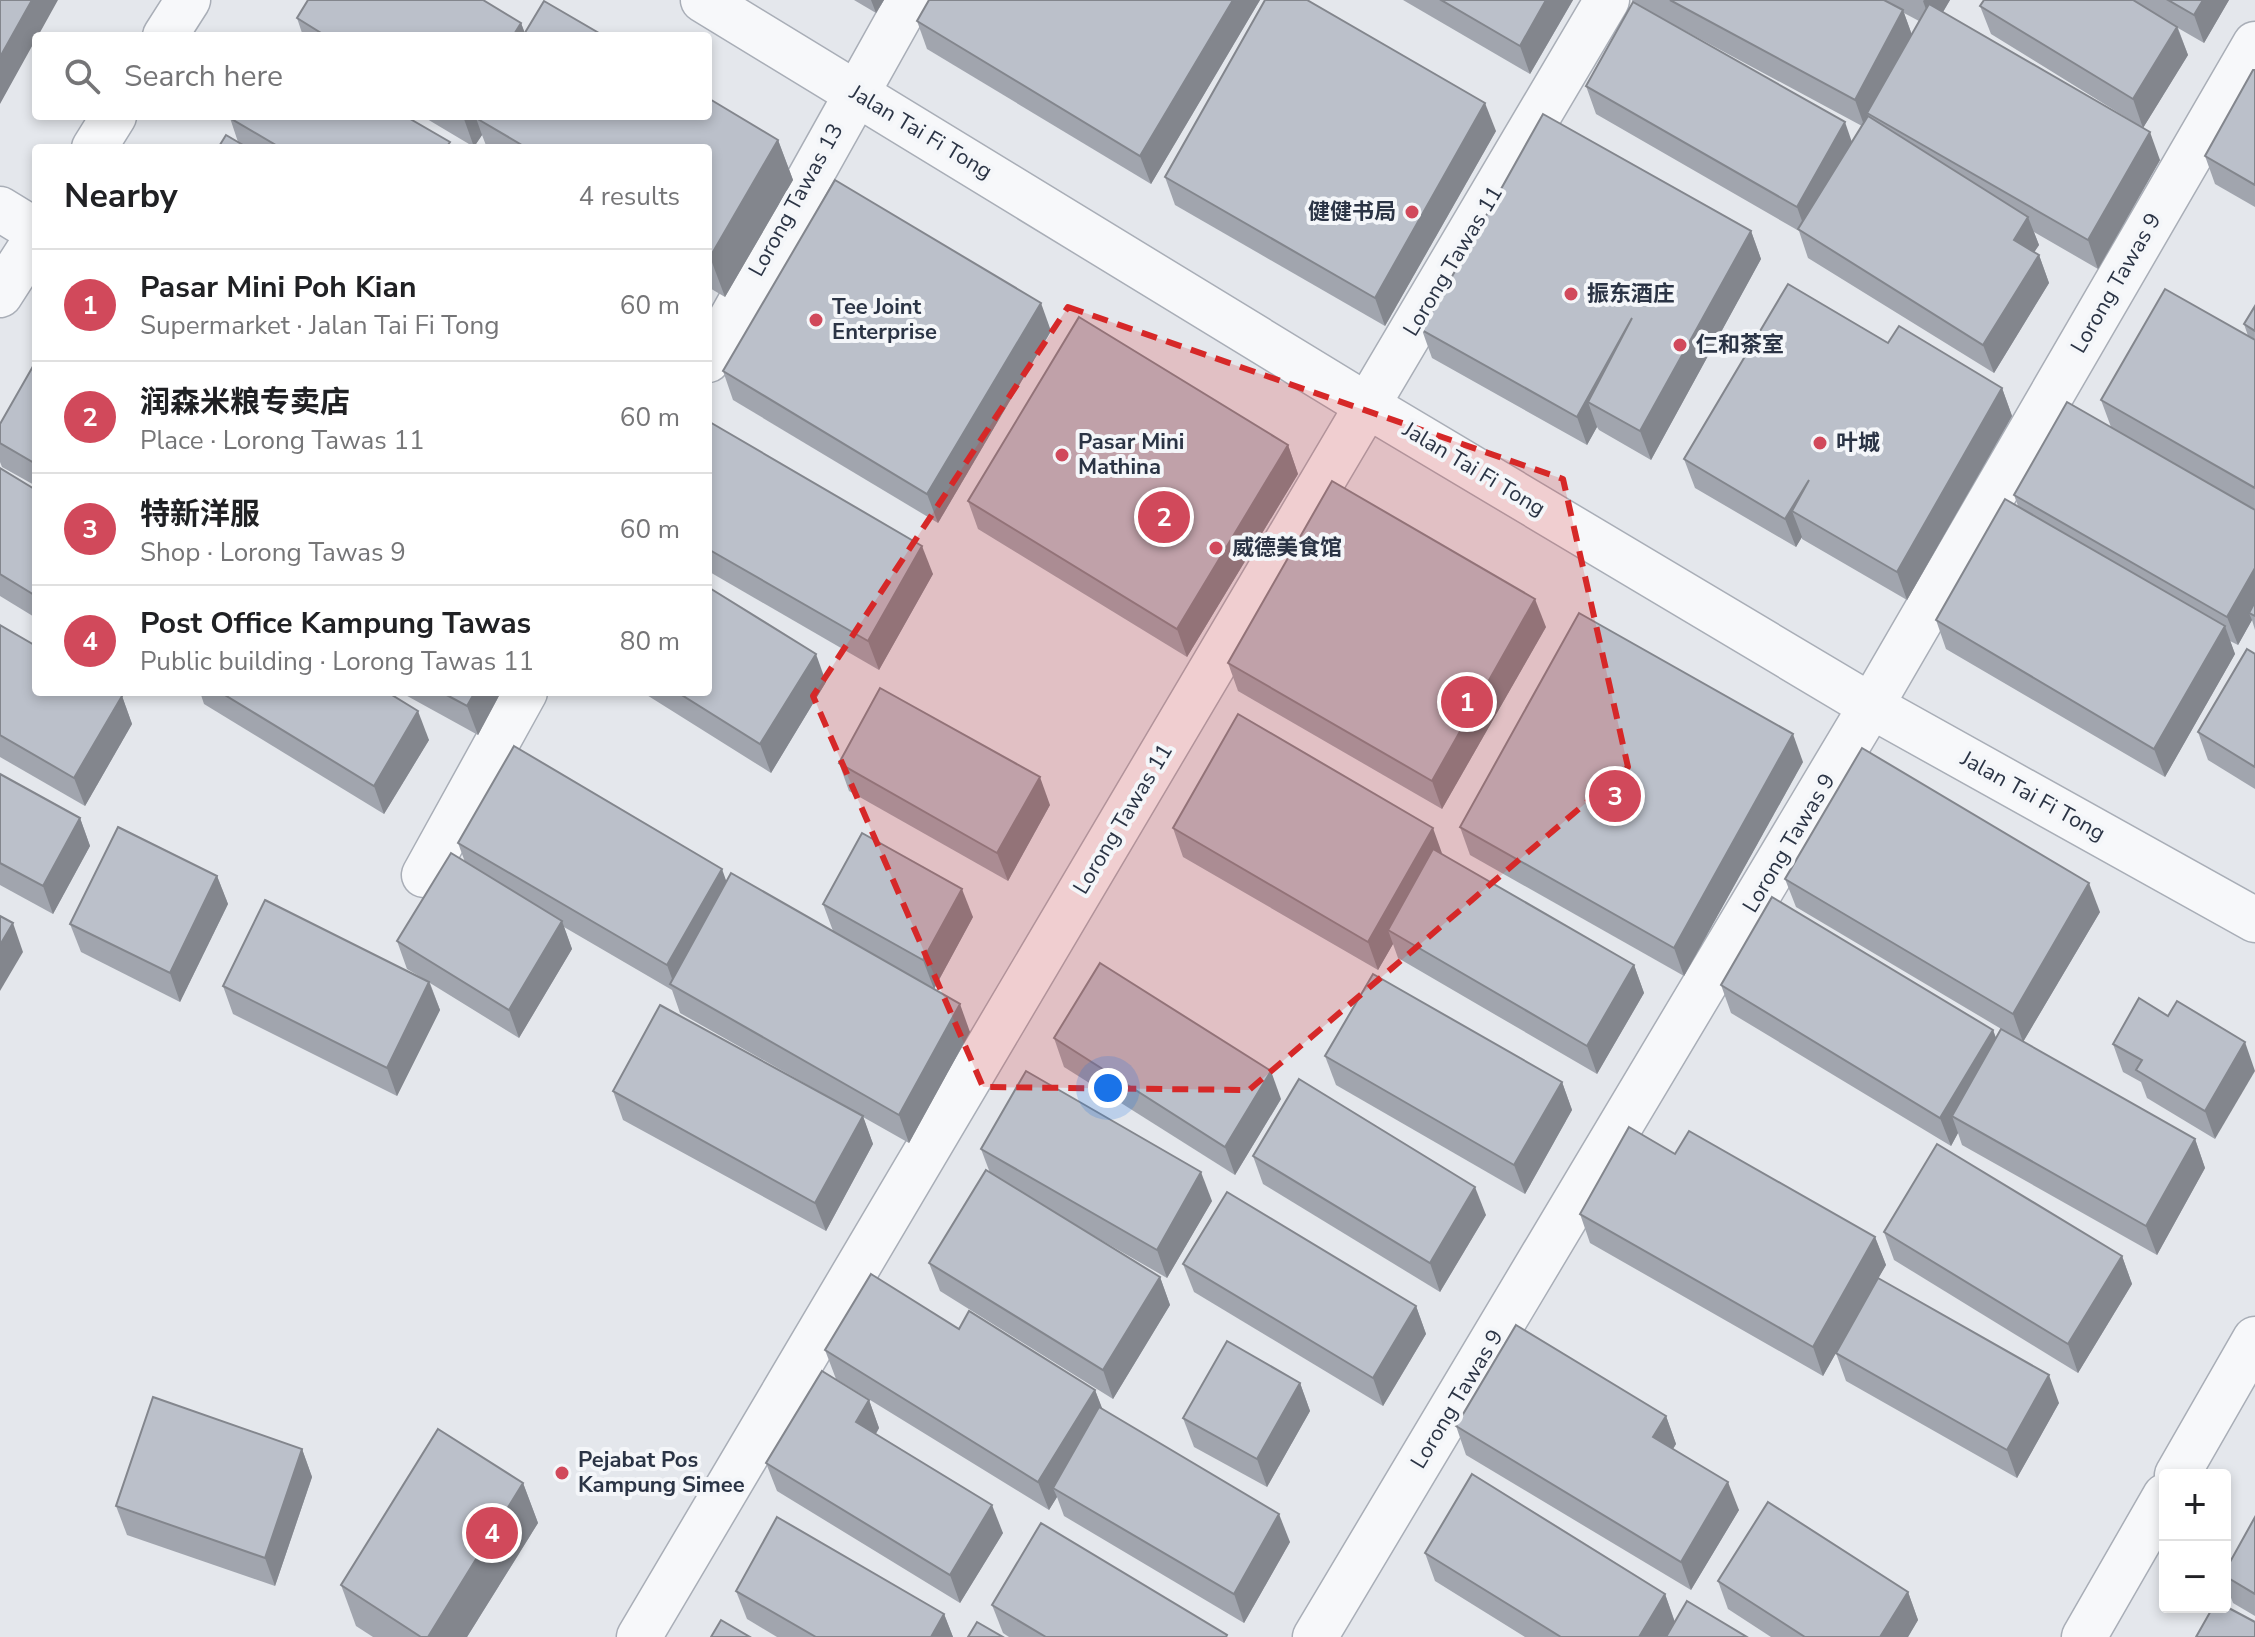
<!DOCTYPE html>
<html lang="en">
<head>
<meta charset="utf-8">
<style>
  :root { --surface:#fff; --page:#f2f2f2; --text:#202124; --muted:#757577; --line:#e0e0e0; --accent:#d1495b }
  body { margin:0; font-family:"Nunito Sans","Noto Sans SC",sans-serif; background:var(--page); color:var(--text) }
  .controls { position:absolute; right:24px; bottom:24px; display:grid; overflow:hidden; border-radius:8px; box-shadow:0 4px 12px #0003 }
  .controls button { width:72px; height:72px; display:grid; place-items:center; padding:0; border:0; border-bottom:2px solid var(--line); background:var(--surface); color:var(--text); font:40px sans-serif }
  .you { position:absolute; left:1108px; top:1088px; width:28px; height:28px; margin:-20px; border:6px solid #fff; border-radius:50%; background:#1a73e8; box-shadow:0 0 0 12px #1a73e833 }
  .badge { display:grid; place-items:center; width:52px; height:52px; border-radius:50%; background:var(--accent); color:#fff; font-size:26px; font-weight:700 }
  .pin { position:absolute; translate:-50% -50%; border:4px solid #fff; box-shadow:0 2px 8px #0006 }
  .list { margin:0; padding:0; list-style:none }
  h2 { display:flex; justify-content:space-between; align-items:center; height:104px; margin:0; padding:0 32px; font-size:34px }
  h2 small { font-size:26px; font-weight:400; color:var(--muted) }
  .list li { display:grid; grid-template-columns:52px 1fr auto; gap:24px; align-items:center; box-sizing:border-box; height:112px; padding:0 32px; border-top:2px solid var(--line) }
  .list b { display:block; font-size:30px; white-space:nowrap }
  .list p { margin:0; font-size:26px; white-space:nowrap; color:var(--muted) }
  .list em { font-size:26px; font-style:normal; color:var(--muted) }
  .icon { flex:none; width:44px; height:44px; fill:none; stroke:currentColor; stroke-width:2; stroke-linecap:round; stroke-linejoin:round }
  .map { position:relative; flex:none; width:2255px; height:1637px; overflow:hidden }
  .search { position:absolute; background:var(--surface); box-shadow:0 4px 12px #0003; left:32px; top:32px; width:680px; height:88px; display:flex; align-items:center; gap:20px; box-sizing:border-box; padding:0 28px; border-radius:8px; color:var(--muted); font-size:30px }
  .panel { position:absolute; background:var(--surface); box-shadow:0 4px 12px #0003; left:32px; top:144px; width:680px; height:552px; border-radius:8px }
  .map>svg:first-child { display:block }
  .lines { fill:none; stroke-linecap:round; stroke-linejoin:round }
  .minor-casing { stroke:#a9aeb7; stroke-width:47 }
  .minor { stroke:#f7f8fa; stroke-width:44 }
  .wall { fill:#a1a5ae; fill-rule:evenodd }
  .shaded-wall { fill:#83868d }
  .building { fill:#bbc0ca; stroke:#83868d; stroke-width:2 }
  .marked { fill:#d62828; fill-opacity:0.2; stroke:#d62828; stroke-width:6; stroke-dasharray:16 10; stroke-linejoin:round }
  .poi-dot { fill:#d1495b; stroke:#f4f6f9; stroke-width:3 }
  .labels { text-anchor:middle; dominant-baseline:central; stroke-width:8; stroke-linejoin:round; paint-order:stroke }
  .street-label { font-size:22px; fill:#2b3445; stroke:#f4f6f9 }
  .poi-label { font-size:22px; font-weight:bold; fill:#2b3445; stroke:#f4f6f9; text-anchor:start }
</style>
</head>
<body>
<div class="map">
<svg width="2255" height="1637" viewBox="0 0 2255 1637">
  <rect width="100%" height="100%" fill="#e4e7ec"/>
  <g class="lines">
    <g class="minor-casing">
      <g id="minor">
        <path d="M703,0L1368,406L1871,706L2255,920"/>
        <path d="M165,36L188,0"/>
        <path d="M94,148L114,116"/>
        <path d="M0,209L36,231"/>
        <path d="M0,295L36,239"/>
        <path d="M708,360L909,0"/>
        <path d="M424,875L525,692"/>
        <path d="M2177,1475L2255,1339"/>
        <path d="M639,1637L1607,0"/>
        <path d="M1315,1637L1871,706L2255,44"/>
        <path d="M2084,1637L2165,1496"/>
      </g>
    </g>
    <use href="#minor" class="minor"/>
  </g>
  <g class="wall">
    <path d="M854,0H884L876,13Z"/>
    <path d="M929,0H1260L1151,184L927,49L917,21Z"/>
    <path d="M1403,0H1573L1530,74Z"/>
    <path d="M1632,0H1950L1943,12L2160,160L2098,269L2034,232L2039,245L2034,252L2039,255L2049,283L1994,373L1808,258L1799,231L1596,114L1586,86L1633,2ZM1650,12L1862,126L1852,142ZM1904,13L1919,21L1912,35Z"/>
    <path d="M1984,0H2229L2204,43L2178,28L2188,55L2143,128L1991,34L1980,6Z"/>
    <path d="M297,18L521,23L525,34L604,36H303Z"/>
    <path d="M2255,70V207L2215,184L2205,156Z"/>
    <path d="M422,116H708L778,140L793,180L725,297L708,287V148H487L482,135L474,147Z"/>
    <path d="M230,118L452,148H218L238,142Z"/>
    <path d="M1496,131L1385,326L1175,205L1165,177Z"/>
    <path d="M1751,231L1761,259L1651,460L1599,430L1597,427L1587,445L1432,358L1422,330Z"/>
    <path d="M2255,306V630L2252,620L2238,645L2230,641L2235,654L2165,777L1946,649L1936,620L2018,506L2014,495L2111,427L2101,400L2248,336L2244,324Z"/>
    <path d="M1051,331L938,523L733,400L723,371Z"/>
    <path d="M36,361V486L2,467L0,462V424Z"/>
    <path d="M2002,388L2012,416L1907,600L1802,539V537L1796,547L1695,488L1684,459Z"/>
    <path d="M708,421L933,574L879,670L708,571Z"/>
    <path d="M1288,445L1298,474L1187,657L978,529L968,501Z"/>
    <path d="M0,468L36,490V618L0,596Z"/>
    <path d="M0,625L122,696L132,724L85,806L0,757Z"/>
    <path d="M1546,627L1442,809L1238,691L1228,663Z"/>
    <path d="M2255,654V789L2208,760L2198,732Z"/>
    <path d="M826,682L771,773L642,692H708Z"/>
    <path d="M200,692H387L429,740L384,814L204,704Z"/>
    <path d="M400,692H501L478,735Z"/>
    <path d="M1803,762L1684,976L1470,855L1460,827Z"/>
    <path d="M839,763L1050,805L1008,881L849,791Z"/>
    <path d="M0,774L80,818L90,846L53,914L0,885Z"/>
    <path d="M1173,828L1634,965L1644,993L1597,1074L1398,958L1393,944L1378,970L1183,857Z"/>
    <path d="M458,843L727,882L833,931L823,904L973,917L934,989L970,1032L909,1143L863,1117L873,1144L826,1231L623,1120L613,1091L834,1100L680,1013L672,990L564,927L572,949L519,1038L430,983L440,1010L397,1096L233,1014L223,986L424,979L407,969L397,941L465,862Z"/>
    <path d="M217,876L228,904L180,1002L81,952L70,924Z"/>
    <path d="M1785,879L2100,912L2023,1042L2195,1139L2205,1168L2157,1255L1962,1145L1958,1133L1951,1146L1731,1013L1721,985L1993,1030L1996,1038L2003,1030L1796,907Z"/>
    <path d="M2177,1001L2215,1139L2147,1098L2141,1082L2123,1072L2113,1044L2168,1016Z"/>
    <path d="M1054,1038L1281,1099L1235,1175L1064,1067Z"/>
    <path d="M1325,1056L1562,1082L1572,1110L1525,1194L1336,1085Z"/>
    <path d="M981,1149L1212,1201L1167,1278L1075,1225L1160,1277L1170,1305L1113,1399L940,1291L929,1263L990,1173Z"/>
    <path d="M1675,1154L1875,1237L1886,1265L1878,1278L2059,1403L2017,1478L1846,1381L1836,1353L1853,1322L1823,1376L1590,1243L1580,1214Z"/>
    <path d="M1253,1156L1486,1215L1440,1292L1263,1184Z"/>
    <path d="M1884,1232L2122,1256L2132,1284L2078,1373L1894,1260Z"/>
    <path d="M1183,1264L1416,1306L1426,1334L1383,1406L1194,1292Z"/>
    <path d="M959,1329L1095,1390L1102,1409L1290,1542L1244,1623L1064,1516L1057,1497L1049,1510L836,1379L825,1350Z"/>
    <path d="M1300,1383L1310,1411L1267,1487L1194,1447L1183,1418Z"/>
    <path d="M869,1400L879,1428L876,1434L1003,1533L960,1603L777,1491L766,1463Z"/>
    <path d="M1666,1416L1676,1444L1673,1449L1739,1510L1691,1590L1466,1455L1456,1426Z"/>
    <path d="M302,1449L312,1477L275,1586L127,1535L116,1506Z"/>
    <path d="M523,1483L538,1523L467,1637H373L356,1626L341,1585Z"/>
    <path d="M2255,1517V1616L2233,1603L2225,1582V1571Z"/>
    <path d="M1425,1553L1665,1594L1675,1622L1747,1637H1525L1435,1581Z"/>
    <path d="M1718,1581L1908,1592L1918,1620L1908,1637H1771L1728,1609Z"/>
    <path d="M736,1591L944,1614L953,1637H777L747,1619Z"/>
    <path d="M992,1605L1228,1637H1009L1003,1633Z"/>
  </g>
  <g class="shaded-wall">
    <path d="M32,0H58L38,36H36V39L0,104V57Z"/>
    <path d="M871,0H884L876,13Z"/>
    <path d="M1233,0H1260L1151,184L1140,156Z"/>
    <path d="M1546,0H1573L1530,74L1520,46Z"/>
    <path d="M1924,0H1950L1933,29L1923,1Z"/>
    <path d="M2203,0H2229L2204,43L2194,15Z"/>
    <path d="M1903,10L1913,38L1867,113L1870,120L1865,128L1855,100Z"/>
    <path d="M521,23L526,36H513Z"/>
    <path d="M2177,27L2188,55L2143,128L2133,99Z"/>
    <path d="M1485,103L1496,131L1385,326L1375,298Z"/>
    <path d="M466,116H493L476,118L482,135L474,147L464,119Z"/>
    <path d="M1845,122L1855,151L1807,235L1797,207Z"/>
    <path d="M2150,132L2160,160L2098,269L2088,240Z"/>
    <path d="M778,140L793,180L725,297L710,257Z"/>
    <path d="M2028,217L2039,245L2024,268L2014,240Z"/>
    <path d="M1751,231L1761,259L1651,460L1640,431Z"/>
    <path d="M2039,255L2049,283L1994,373L1983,345Z"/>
    <path d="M1041,303L1051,331L938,523L927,494Z"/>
    <path d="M1632,318L1588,402L1597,427L1587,445L1577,417Z"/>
    <path d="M2002,388L2012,416L1907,600L1897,572Z"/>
    <path d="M1288,445L1298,474L1187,657L1177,629Z"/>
    <path d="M1809,480L1792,511L1802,537L1796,547L1785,519Z"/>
    <path d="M922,546L933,574L879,670L868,641Z"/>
    <path d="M2255,568V614L2249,613L2252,620L2238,645L2227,617Z"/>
    <path d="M1535,599L1546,627L1442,809L1432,781Z"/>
    <path d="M2225,626L2235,654L2165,777L2154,749Z"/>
    <path d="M816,654L826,682L771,773L760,744Z"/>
    <path d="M475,692H501L478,735L467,706Z"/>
    <path d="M122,696L132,724L85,806L74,778Z"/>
    <path d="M418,711L429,740L384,814L374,786Z"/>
    <path d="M1793,734L1803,762L1684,976L1674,948Z"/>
    <path d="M1040,777L1050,805L1008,881L997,853Z"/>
    <path d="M80,818L90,846L53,914L43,886Z"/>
    <path d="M1433,828L1443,856L1388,930L1393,944L1378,970L1368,942Z"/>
    <path d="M722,869L732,897L675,987L667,965Z"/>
    <path d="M217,876L228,904L180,1002L170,973Z"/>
    <path d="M2089,883L2100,912L2023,1042L2013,1014Z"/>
    <path d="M962,889L973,917L934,989L923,960Z"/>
    <path d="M562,921L572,949L519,1038L509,1010Z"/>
    <path d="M13,923L23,952L0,991V945Z"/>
    <path d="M1634,965L1644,993L1597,1074L1587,1046Z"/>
    <path d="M429,982L440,1010L397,1096L387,1068Z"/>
    <path d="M960,1004L970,1032L909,1143L899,1115Z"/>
    <path d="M1993,1030L2003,1058L1952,1116L1958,1133L1951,1146L1940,1118Z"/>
    <path d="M2245,1042L2255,1071L2215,1139L2205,1111Z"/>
    <path d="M1271,1071L1281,1099L1235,1175L1225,1147Z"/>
    <path d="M1562,1082L1572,1110L1525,1194L1514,1165Z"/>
    <path d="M863,1116L873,1144L826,1231L815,1203Z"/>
    <path d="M2195,1139L2205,1168L2157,1255L2146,1226Z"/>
    <path d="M1201,1172L1212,1201L1167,1278L1157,1250Z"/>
    <path d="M1475,1187L1486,1215L1440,1292L1430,1263Z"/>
    <path d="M1875,1237L1886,1265L1823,1376L1813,1347Z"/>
    <path d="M2122,1256L2132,1284L2078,1373L2068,1344Z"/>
    <path d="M1160,1277L1170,1305L1113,1399L1103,1370Z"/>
    <path d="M1416,1306L1426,1334L1383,1406L1373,1378Z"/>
    <path d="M2049,1375L2059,1403L2017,1478L2007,1450Z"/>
    <path d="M1300,1383L1310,1411L1267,1487L1257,1459Z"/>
    <path d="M1095,1390L1106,1418L1053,1488L1057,1497L1049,1510L1038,1482Z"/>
    <path d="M869,1400L879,1428L866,1450L856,1422Z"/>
    <path d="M1666,1416L1676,1444L1663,1465L1653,1437Z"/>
    <path d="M302,1449L312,1477L275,1586L265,1558Z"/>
    <path d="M1728,1482L1739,1510L1691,1590L1681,1562Z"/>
    <path d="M523,1483L538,1523L467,1637H428Z"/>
    <path d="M992,1505L1003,1533L960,1603L950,1575Z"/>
    <path d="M1279,1514L1290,1542L1244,1623L1234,1594Z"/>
    <path d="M1908,1592L1918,1620L1908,1637H1880Z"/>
    <path d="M1665,1594L1675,1623L1666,1637H1639Z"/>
    <path d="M944,1614L953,1637H931Z"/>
  </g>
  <g class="building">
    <path d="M0,0H32L0,57Z"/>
    <path d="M308,0H483L521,23L513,36H326L297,18Z"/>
    <path d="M929,0H1233L1140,156L917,21Z"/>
    <path d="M1265,0H1307L1485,103L1375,298L1165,177Z"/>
    <path d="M1441,0H1546L1520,46Z"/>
    <path d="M1670,0H1884L1903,10L1855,100Z"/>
    <path d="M1984,0H2133L2177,27L2133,99L1980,6Z"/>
    <path d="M2168,0H2203L2194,15Z"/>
    <path d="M544,1L604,36H523Z"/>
    <path d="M1633,2L1845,122L1797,207L1586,86Z"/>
    <path d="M1929,4L2150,132L2088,240L1867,113Z"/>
    <path d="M2253,70H2255V185L2205,156Z"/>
    <path d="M708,98L778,140L710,257L708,255V148H527L476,118V116H708Z"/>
    <path d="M1543,114L1751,231L1640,431L1588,402L1632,318L1577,417L1422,330Z"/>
    <path d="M231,116H405L450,142L446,148H281L230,118Z"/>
    <path d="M1868,116L2028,217L2014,240L2039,255L1983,345L1798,229Z"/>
    <path d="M226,135L248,148H218Z"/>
    <path d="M835,180L1041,303L927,494L723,371Z"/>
    <path d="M1788,284L1888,343L1899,326L2002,388L1897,572L1792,511L1809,480L1785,519L1684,459Z"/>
    <path d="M2165,289L2255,340V488L2101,400Z"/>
    <path d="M2255,306V331L2244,324Z"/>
    <path d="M1079,317L1288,445L1177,629L968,501Z"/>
    <path d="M36,361V464L0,443V424Z"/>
    <path d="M2067,402L2255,510V568L2227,617L2014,495Z"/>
    <path d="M708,421L922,546L868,641L708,549Z"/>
    <path d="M0,468L36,490V596L0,574Z"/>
    <path d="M1332,481L1535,599L1432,781L1228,663Z"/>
    <path d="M2005,499L2225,626L2154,749L1936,620Z"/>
    <path d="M708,587L816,654L760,744L677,692H708Z"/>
    <path d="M2255,602V616L2249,613Z"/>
    <path d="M1579,613L1793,734L1674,948L1460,827Z"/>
    <path d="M0,625L36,646V692H116L122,696L74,778L0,735Z"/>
    <path d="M2247,649L2255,654V767L2198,732Z"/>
    <path d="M880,688L1040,777L997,853L839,763Z"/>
    <path d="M220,692H387L418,711L374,786Z"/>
    <path d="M441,692H475L467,706Z"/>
    <path d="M1238,714L1433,828L1368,942L1173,828Z"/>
    <path d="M514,746L722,869L667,965L458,843Z"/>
    <path d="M1862,748L2089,883L2013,1014L1785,879Z"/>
    <path d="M0,774L80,818L43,886L0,863Z"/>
    <path d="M118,827L217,876L170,973L70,924Z"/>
    <path d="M862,833L962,889L923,960L823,904Z"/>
    <path d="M1433,849L1634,965L1587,1046L1388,930Z"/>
    <path d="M451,853L562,921L509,1010L397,941Z"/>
    <path d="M731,873L960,1004L899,1115L670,984Z"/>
    <path d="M1772,897L1993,1030L1940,1118L1721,985Z"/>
    <path d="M265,900L429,982L387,1068L223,986Z"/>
    <path d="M0,916L13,923L0,945Z"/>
    <path d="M1100,963L1271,1071L1225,1147L1054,1038Z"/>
    <path d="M1373,974L1562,1082L1514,1165L1325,1056Z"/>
    <path d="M2139,998L2168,1016L2177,1001L2245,1042L2205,1111L2136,1070L2142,1060L2113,1044Z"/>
    <path d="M660,1005L863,1116L815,1203L613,1091Z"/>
    <path d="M2001,1029L2195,1139L2146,1226L1952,1116Z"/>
    <path d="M1026,1071L1201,1172L1157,1250L981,1149Z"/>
    <path d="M1299,1079L1475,1187L1430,1263L1253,1156Z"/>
    <path d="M1629,1127L1675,1154L1689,1131L1875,1237L1813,1347L1580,1214Z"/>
    <path d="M1937,1144L2122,1256L2068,1344L1884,1232Z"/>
    <path d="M986,1170L1160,1277L1103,1370L929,1263Z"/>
    <path d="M1227,1192L1416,1306L1373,1378L1183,1264Z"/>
    <path d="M871,1274L959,1329L969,1311L1095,1390L1038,1482L825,1350Z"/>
    <path d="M1878,1278L2049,1375L2007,1450L1836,1353Z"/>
    <path d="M1516,1325L1666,1416L1653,1437L1728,1482L1681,1562L1456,1426Z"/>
    <path d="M1227,1341L1300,1383L1257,1459L1183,1418Z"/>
    <path d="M822,1371L869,1400L856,1422L992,1505L950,1575L766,1463Z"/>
    <path d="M153,1397L302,1449L265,1558L116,1506Z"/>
    <path d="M1099,1407L1279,1514L1234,1594L1053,1488Z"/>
    <path d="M438,1429L523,1483L428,1637H421L341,1585Z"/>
    <path d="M1472,1474L1665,1594L1639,1637H1561L1425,1553Z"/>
    <path d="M1768,1502L1908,1592L1880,1637H1805L1718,1581Z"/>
    <path d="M777,1517L944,1614L931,1637H816L736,1591Z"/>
    <path d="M2255,1517V1594L2225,1576V1571Z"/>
    <path d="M1041,1523L1227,1635L1226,1637H1046L992,1605Z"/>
    <path d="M1687,1601L1747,1637H1666Z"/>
    <path d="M2225,1606L2255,1622V1637H2196L2213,1607H2225Z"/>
    <path d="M721,1620L750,1637H711Z"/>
    <path d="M977,1622L1003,1637H968Z"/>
  </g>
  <path class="marked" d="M1068,307L1563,479L1628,767L1249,1090L983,1087L813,696Z"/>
  <g class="poi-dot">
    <circle cx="1412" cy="212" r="8"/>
    <circle cx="1571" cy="294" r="8"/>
    <circle cx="816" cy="320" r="8"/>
    <circle cx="1680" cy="345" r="8"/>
    <circle cx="1820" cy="443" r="8"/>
    <circle cx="1062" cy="455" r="8"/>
    <circle cx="1216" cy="548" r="8"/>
    <circle cx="562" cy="1473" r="8"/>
  </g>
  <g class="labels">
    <g class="street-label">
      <text transform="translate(921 132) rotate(31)">Jalan Tai Fi Tong</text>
      <text transform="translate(796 200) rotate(-61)">Lorong Tawas 13</text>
      <text transform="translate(1453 261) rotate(-59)">Lorong Tawas 11</text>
      <text transform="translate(2116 283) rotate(-60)">Lorong Tawas 9</text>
      <text transform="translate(1474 469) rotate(31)">Jalan Tai Fi Tong</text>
      <text transform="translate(2033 796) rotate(29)">Jalan Tai Fi Tong</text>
      <text transform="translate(1123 819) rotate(-59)">Lorong Tawas 11</text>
      <text transform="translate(1789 843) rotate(-59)">Lorong Tawas 9</text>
      <text transform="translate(1457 1399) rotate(-59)">Lorong Tawas 9</text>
    </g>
    <g class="poi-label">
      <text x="1396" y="212" text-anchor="end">健健书局</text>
      <text x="1587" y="294">振东酒庄</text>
      <text x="832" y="307">Tee Joint<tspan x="832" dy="25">Enterprise</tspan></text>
      <text x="1696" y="345">仁和茶室</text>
      <text x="1078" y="442">Pasar Mini<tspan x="1078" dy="25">Mathina</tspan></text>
      <text x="1836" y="443">叶城</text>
      <text x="1232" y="548">威德美食馆</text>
      <text x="578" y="1460">Pejabat Pos<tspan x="578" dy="25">Kampung Simee</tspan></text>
    </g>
  </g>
</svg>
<div class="controls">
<button>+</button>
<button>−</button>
</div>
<div class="you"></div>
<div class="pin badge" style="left:1467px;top:702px">1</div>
<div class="pin badge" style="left:1164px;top:517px">2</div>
<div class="pin badge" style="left:1615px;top:796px">3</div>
<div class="pin badge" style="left:492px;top:1533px">4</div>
<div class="search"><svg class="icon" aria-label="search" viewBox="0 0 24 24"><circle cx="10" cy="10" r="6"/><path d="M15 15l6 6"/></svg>Search here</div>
<section class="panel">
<h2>Nearby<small>4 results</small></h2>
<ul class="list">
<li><span class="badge">1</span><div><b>Pasar Mini Poh Kian</b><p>Supermarket · Jalan Tai Fi Tong</p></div><em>60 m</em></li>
<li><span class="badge">2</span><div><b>润森米粮专卖店</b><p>Place · Lorong Tawas 11</p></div><em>60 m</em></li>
<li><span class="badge">3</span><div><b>特新洋服</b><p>Shop · Lorong Tawas 9</p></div><em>60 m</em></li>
<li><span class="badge">4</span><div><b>Post Office Kampung Tawas</b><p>Public building · Lorong Tawas 11</p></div><em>80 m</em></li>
</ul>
</section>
</div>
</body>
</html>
